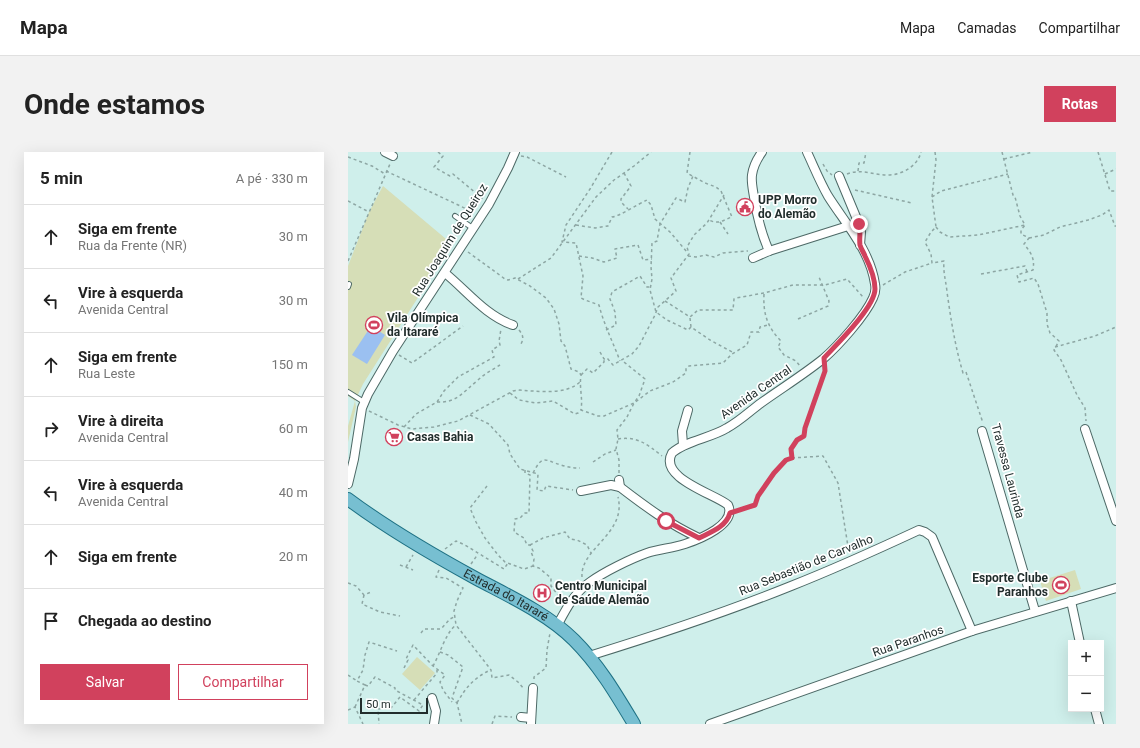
<!DOCTYPE html>
<html lang="pt">
<head>
<meta charset="utf-8">
<style>
  :root { --surface:#fff; --page:#f2f2f2; --text:#222; --muted:#767676; --line:#e0e0e0; --accent:#d1415d }
  body { margin:0; font-family:Roboto,sans-serif; background:var(--page); color:var(--text) }
  .controls { position:absolute; right:12px; bottom:12px; display:grid; overflow:hidden; border-radius:0px; box-shadow:0 4px 16px #0002 }
  .controls button { width:36px; height:36px; display:grid; place-items:center; padding:0; border:0; border-bottom:1px solid var(--line); background:var(--surface); color:var(--text); font:20px sans-serif }
  .scale { position:absolute; left:12px; bottom:10px; width:68px; box-sizing:border-box; padding-left:4px; border:2px solid #212d2c; border-top:0; font-size:11px; line-height:14px; white-space:nowrap; color:#212d2c; -webkit-text-stroke:3px #fff; paint-order:stroke }
  .stop { position:absolute; width:12px; height:12px; margin:-9px; border:3px solid #d1415d; border-radius:50%; background:#fff }
  .stop.end { background:#d1415d; border-color:#fff; box-shadow:0 1px 4px #0008 }
  .list { margin:0; padding:0; list-style:none }
  h2 { display:flex; justify-content:space-between; align-items:center; height:52px; margin:0; padding:0 16px; font-size:17px }
  h2 small { font-size:13px; font-weight:400; color:var(--muted) }
  .list li { display:grid; grid-template-columns:26px 1fr auto; gap:12px; align-items:center; box-sizing:border-box; height:64px; padding:0 16px; border-top:1px solid var(--line) }
  .list b { display:block; font-size:15px; white-space:nowrap }
  .list p { margin:0; font-size:13px; white-space:nowrap; color:var(--muted) }
  .list em { font-size:13px; font-style:normal; color:var(--muted) }
  .actions { display:flex; gap:8px; padding:12px 16px }
  .actions a { flex:1; padding:9px 0; border:1px solid var(--accent); border-radius:0px; text-align:center; font-size:14px; color:var(--accent) }
  .actions .main { background:var(--accent); color:#fff }
  .icon { flex:none; width:22px; height:22px; fill:none; stroke:currentColor; stroke-width:2; stroke-linecap:round; stroke-linejoin:round }
  .map { position:relative; flex:none; width:768px; height:572px; overflow:hidden; border-radius:0px }
  header { display:flex; align-items:center; gap:24px; box-sizing:border-box; height:56px; padding:0 20px; background:var(--surface); border-bottom:1px solid var(--line) }
  header strong { font-size:19px }
  nav { display:flex; gap:22px; margin-inline-start:auto; font-size:14px }
  .intro { display:flex; align-items:center; justify-content:space-between; box-sizing:border-box; height:96px; padding:0 24px }
  h1 { margin:0; font-size:28px }
  .button { padding:10px 18px; border-radius:0px; background:var(--accent); color:#fff; font-size:14px; font-weight:700 }
  main { display:flex; gap:24px; padding:0 24px }
  aside { flex:1; background:var(--surface); border-radius:0px; box-shadow:0 4px 16px #0002 }
  .map>svg:first-child { display:block }
  .green { fill:#d6deb7 }
  .water { fill:#9bc0f1 }
  .lines { fill:none; stroke-linecap:round; stroke-linejoin:round }
  .lane-casing { stroke:#4d6966; stroke-width:6 }
  .street-casing { stroke:#4d6966; stroke-width:10 }
  .primary-casing { stroke:#1e7184; stroke-width:14 }
  .path { stroke:#8da6a3; stroke-width:1.5; stroke-dasharray:3 3; stroke-linecap:butt }
  .lane { stroke:#fff; stroke-width:4 }
  .street { stroke:#fff; stroke-width:8 }
  .primary { stroke:#77bfd1; stroke-width:12 }
  .route { stroke:#d1415d; stroke-width:5 }
  .labels { text-anchor:middle; dominant-baseline:central; stroke-width:3.5; stroke-linejoin:round; paint-order:stroke }
  .poi-label { font-size:12px; font-weight:bold; fill:#212d2c; stroke:#fff; text-anchor:start }
  .street-label { font-size:12px; fill:#212d2c; stroke:#fff }
</style>
</head>
<body>
<header>
<strong>Mapa</strong>
<nav><a>Mapa</a><a>Camadas</a><a>Compartilhar</a></nav>
</header>
<div class="intro"><h1>Onde estamos</h1><a class="button">Rotas</a></div>
<main>
<aside>
<h2>5 min<small>A pé · 330 m</small></h2>
<ul class="list">
<li><svg class="icon" aria-label="ahead" viewBox="0 0 24 24"><path d="M12 20V5M6 11l6-6 6 6"/></svg><div><b>Siga em frente</b><p>Rua da Frente (NR)</p></div><em>30 m</em></li>
<li><svg class="icon" aria-label="left" viewBox="0 0 24 24"><path d="M17 20v-9H6M10 6l-5 5 5 5"/></svg><div><b>Vire à esquerda</b><p>Avenida Central</p></div><em>30 m</em></li>
<li><svg class="icon" aria-label="ahead" viewBox="0 0 24 24"><path d="M12 20V5M6 11l6-6 6 6"/></svg><div><b>Siga em frente</b><p>Rua Leste</p></div><em>150 m</em></li>
<li><svg class="icon" aria-label="right" viewBox="0 0 24 24"><path d="M7 20v-9h11M14 6l5 5-5 5"/></svg><div><b>Vire à direita</b><p>Avenida Central</p></div><em>60 m</em></li>
<li><svg class="icon" aria-label="left" viewBox="0 0 24 24"><path d="M17 20v-9H6M10 6l-5 5 5 5"/></svg><div><b>Vire à esquerda</b><p>Avenida Central</p></div><em>40 m</em></li>
<li><svg class="icon" aria-label="ahead" viewBox="0 0 24 24"><path d="M12 20V5M6 11l6-6 6 6"/></svg><div><b>Siga em frente</b></div><em>20 m</em></li>
<li><svg class="icon" aria-label="arrive" viewBox="0 0 24 24"><path d="M6 21V4h12l-3 4 3 4H6"/></svg><div><b>Chegada ao destino</b></div></li>
</ul>
<div class="actions"><a class="main">Salvar</a><a>Compartilhar</a></div>
</aside>
<div class="map">
<svg width="768" height="572" viewBox="0 0 768 572">
  <rect width="100%" height="100%" fill="#cfefeb"/>
  <g class="green">
    <path d="M35,34L104,92L15,232L7,249L8,255L0,290V274L7,249L0,244V114L21,60Z"/>
    <path d="M727,418L733,437L698,449L692,429Z"/>
    <path d="M69,505L87,521L72,538L54,522Z"/>
  </g>
  <path class="water" d="M23,174L37,183L19,212L4,203Z"/>
  <g class="lines">
    <g class="lane-casing">
      <g id="lane">
        <path d="M107,64L126,77"/>
        <path d="M0,135L1,132"/>
        <path d="M0,240L16,250"/>
      </g>
    </g>
    <g class="street-casing">
      <g id="street">
        <path d="M37,0L45,4"/>
        <path d="M414,0C409,7 405,15 404,23C403,30 405,38 406,45C409,64 413,81 421,99"/>
        <path d="M491,24L511,72L513,80L512,93"/>
        <path d="M405,106L421,99L500,74"/>
        <path d="M97,121C119,139 138,164 165,173"/>
        <path d="M737,277L768,369"/>
        <path d="M634,279L687,459"/>
        <path d="M335,293L334,279L340,258"/>
        <path d="M271,328L272,335C298,355 321,372 351,386"/>
        <path d="M0,332L6,307L14,256L20,242L45,199L141,52L160,16L167,0"/>
        <path d="M233,339L263,333L272,335"/>
        <path d="M723,449L732,491"/>
        <path d="M209,474C218,457 226,441 242,430C256,420 282,407 299,401C311,397 325,396 337,392C352,387 389,372 380,353C367,342 310,326 324,301C337,289 363,286 379,276C392,269 402,259 413,251C434,236 455,223 475,207C490,194 517,164 525,146C527,142 528,137 527,132C522,98 497,71 480,44C472,30 466,15 459,0"/>
        <path d="M241,504C309,483 376,461 443,434C486,417 528,398 571,378L577,380L584,385L624,479"/>
        <path d="M84,546L88,559L86,572"/>
        <path d="M747,557L751,572"/>
        <path d="M173,565L183,566"/>
        <path d="M183,572L185,536"/>
        <path d="M362,572L624,479L768,436"/>
      </g>
    </g>
    <g class="primary-casing">
      <g id="primary">
        <path id="s1" d="M0,347C40,377 85,403 129,427C161,444 200,462 226,488C251,513 268,542 286,572"/>
      </g>
    </g>
    <g class="path">
      <path d="M90,0L95,4L86,15L102,24L105,22L135,47"/>
      <path d="M264,0L242,37L218,73L214,90L228,91L235,124L233,146L237,148L251,153C256,173 265,190 272,209"/>
      <path d="M342,0L339,21L357,31L368,35L373,39L384,65C375,68 371,73 361,68"/>
      <path d="M587,0L588,8L584,45L588,75L583,80L577,90L583,102L584,111L596,109C595,121 598,129 599,140C603,168 607,194 615,221L618,220L635,271"/>
      <path d="M654,0L665,43L667,45L672,64L677,73L673,78V82L681,86L676,92C683,101 687,106 685,118L669,123L671,130L686,126L690,132L699,161V172L702,181L711,189L706,198L713,208L729,243L737,256L738,269"/>
      <path d="M750,0L762,39H768"/>
      <path d="M173,4L179,5L218,25"/>
      <path d="M0,5L24,14L37,22"/>
      <path d="M656,7L685,0"/>
      <path d="M475,12L479,19L484,23"/>
      <path d="M38,19L125,60"/>
      <path d="M510,19L511,11H516L518,0"/>
      <path d="M276,21L283,34L273,47V50L280,57"/>
      <path d="M499,22C514,16 527,24 542,23C556,22 570,13 573,0"/>
      <path d="M757,22L768,17"/>
      <path d="M507,38L564,51"/>
      <path d="M584,45L593,39L660,22"/>
      <path d="M0,49L21,60"/>
      <path d="M372,70L380,82"/>
      <path d="M228,73L247,76L260,74L264,65C272,64 290,52 299,48L303,53L307,67L322,80L339,100"/>
      <path d="M588,75L592,80L601,85L630,83L677,73"/>
      <path d="M681,86L696,83L712,75L740,68L754,63L761,58L767,74H768"/>
      <path d="M120,100L157,127L160,128L167,126L182,134L198,146L206,157L211,172L213,189L217,194L223,217L231,220L233,223C231,235 235,246 233,258"/>
      <path d="M231,104L244,106L256,110L269,106L267,97L290,93L295,108L304,107"/>
      <path d="M340,104L348,105L358,103L366,105L375,101L400,99"/>
      <path d="M0,109L42,12"/>
      <path d="M633,122L677,114L679,120"/>
      <path d="M170,127L203,106L248,45L266,28L286,14L303,0"/>
      <path d="M535,133L557,120L584,111"/>
      <path d="M416,142C415,161 419,175 433,189L430,195L436,203L448,209L452,214"/>
      <path d="M317,149L342,165L350,158H385L386,147L388,146L416,141L445,133H477L499,127L515,145"/>
      <path d="M342,166L343,175L362,188L386,201"/>
      <path d="M450,167L480,154L481,149L471,125"/>
      <path d="M343,175L340,178L319,168L308,160L302,138L304,127L303,115L304,91L309,89L312,72L328,46L337,50L340,36L345,24"/>
      <path d="M171,178C175,183 176,186 173,192"/>
      <path d="M258,178L268,173L267,160L262,147L264,140L292,124L299,135H303"/>
      <path d="M707,195L747,184L768,175"/>
      <path d="M252,200L256,207L259,206L265,213L284,202L291,194L307,163L310,155L328,139L323,126L341,102L339,95L346,83L359,71L376,43"/>
      <path d="M51,203L64,211L115,174"/>
      <path d="M233,223L239,217L245,221L256,210V207"/>
      <path d="M162,241L171,248L188,251L205,249L227,262L230,261L233,258L250,264H256L286,251L291,244L297,227L276,210V207"/>
      <path d="M89,250C109,251 115,240 129,229C136,222 144,218 152,213"/>
      <path d="M21,259L50,273L64,277L86,275L110,269L165,239C172,237 178,239 185,239C200,240 220,241 232,230"/>
      <path d="M122,263L141,272L160,293L162,302L172,317L190,322L189,338L196,339L198,334L225,338"/>
      <path d="M56,275L68,262L89,250L96,239L110,225L146,205L144,198L152,193L151,189L153,177"/>
      <path d="M270,287C289,284 299,292 314,304"/>
      <path d="M444,306L475,304L490,331L501,401"/>
      <path d="M245,310L257,302L268,298"/>
      <path d="M177,318V321L182,323L181,361H177L172,366L167,367L166,380L176,386L179,393H182L185,399L183,400L186,407L185,414L191,416L203,426V434L214,448"/>
      <path d="M185,321C195,302 196,308 213,313C219,315 225,316 232,316"/>
      <path d="M271,321V308L268,297L270,287L269,278L279,265L286,251L302,239L325,230L338,221V216L341,214L375,211L384,202L399,193L403,180H411L412,175L420,173"/>
      <path d="M139,334L122,356L128,370L137,386L150,403L157,410L176,417L185,414"/>
      <path d="M390,359L407,353L410,344L433,313L438,308L444,306L443,297L449,288L456,284L457,277L463,262L477,217"/>
      <path d="M182,393L195,386L217,380L222,387L229,388L239,393L243,401"/>
      <path d="M97,397L108,389L117,393L156,417L160,411"/>
      <path d="M123,412L130,402"/>
      <path d="M52,413L65,418"/>
      <path d="M58,415L65,403"/>
      <path d="M91,418L88,425L98,426L115,436L109,449L106,459L108,473L140,514L143,518L144,526L161,523L170,530L176,537"/>
      <path d="M234,425C232,396 279,382 270,345"/>
      <path d="M0,431L8,434L16,443L23,440"/>
      <path d="M16,443L14,452L32,460L52,464"/>
      <path d="M73,481L76,477H93L102,467L106,465"/>
      <path d="M92,500L100,503L115,515L104,546L109,551L114,572"/>
      <path d="M85,514C92,502 98,480 108,473"/>
      <path d="M56,516L60,508L58,507L65,493L85,514L97,523L92,530L95,538L104,550"/>
      <path d="M0,523L9,529"/>
      <path d="M186,527V525L198,516L199,498L202,481"/>
      <path d="M17,533L20,534L27,525L47,536V538L75,553L71,559L52,545L43,556L30,557L31,572"/>
      <path d="M66,548L89,521V518"/>
      <path d="M109,551C118,535 125,527 142,518"/>
      <path d="M7,555L17,533L9,529L15,518L17,503L21,490L49,499"/>
      <path d="M0,558L7,555L15,572"/>
      <path d="M144,572L147,564L164,565"/>
    </g>
    <use href="#lane" class="lane"/>
    <use href="#street" class="street"/>
    <use href="#primary" class="primary"/>
  </g>
  <g class="lines">
    <path class="route" d="M318,369L351,386C363,380 378,375 382,361L407,353L410,344L426,321L438,308L444,306L443,297L449,288L456,284L457,276L477,219L476,206C489,192 527,155 527,137C527,126 522,114 517,104C516,101 513,97 512,93C511,87 513,79 511,72"/>
  </g>
  <defs>
    <g id="civic-ring" transform="scale(0.9)"><circle r="9.5" fill="#fff" stroke="#d1415d" stroke-width="1.5"/><path d="M-.6-6.5H3V-4.5H.6V-3L4-1V1h2V6H-6V1h2V-1L-.6-3ZM-1.2 2.5V6h2.4V2.5Z" fill="#d1415d"/></g>
    <g id="stadium-ring" transform="scale(0.9)"><circle r="9.5" fill="#fff" stroke="#d1415d" stroke-width="1.5"/><path d="M0-5a6.5 5 0 1 0 0 10a6.5 5 0 1 0 0-10ZM-3.5-1.8h7v3.6h-7Z" fill="#d1415d"/></g>
    <g id="supermarket-ring" transform="scale(0.9)"><circle r="9.5" fill="#fff" stroke="#d1415d" stroke-width="1.5"/><path d="M-6-5.5h2.5l.6 2H6L4.5 2H-2.5L-4.4-4H-6ZM-1.5 3.2a1.3 1.3 0 1 0 .1 0ZM3 3.2a1.3 1.3 0 1 0 .1 0Z" fill="#d1415d"/></g>
    <g id="hospital-ring" transform="scale(0.9)"><circle r="9.5" fill="#fff" stroke="#d1415d" stroke-width="1.5"/><path d="M-5-5h3v3.5h4V-5h3V5h-3V1.5h-4V5h-3Z" fill="#d1415d"/></g>
  </defs>
  <g fill-rule="evenodd">
    <use href="#civic-ring" x="397" y="55"/>
    <use href="#stadium-ring" x="26" y="173"/>
    <use href="#supermarket-ring" x="46" y="285"/>
    <use href="#stadium-ring" x="713" y="433"/>
    <use href="#hospital-ring" x="194" y="441"/>
  </g>
  <g class="labels">
    <g class="poi-label">
      <text x="410" y="48">UPP Morro<tspan x="410" dy="14">do Alemão</tspan></text>
      <text x="39" y="166">Vila Olímpica<tspan x="39" dy="14">da Itararé</tspan></text>
      <text x="59" y="285">Casas Bahia</text>
      <text x="700" y="426" text-anchor="end">Esporte Clube<tspan x="700" dy="14">Paranhos</tspan></text>
      <text x="207" y="434">Centro Municipal<tspan x="207" dy="14">de Saúde Alemão</tspan></text>
    </g>
    <g class="street-label">
      <text transform="translate(102 88) rotate(-58)">Rua Joaquim de Queiroz</text>
      <text transform="translate(408 240) rotate(-35)">Avenida Central</text>
      <text transform="translate(660 319) rotate(75)">Travessa Laurinda</text>
      <text transform="translate(458 413) rotate(-22)">Rua Sebastião de Carvalho</text>
      <text stroke="none"><textPath href="#s1" startOffset="185">Estrada do Itararé</textPath></text>
      <text transform="translate(560 489) rotate(-19)">Rua Paranhos</text>
    </g>
  </g>
</svg>
<div class="controls">
<button>+</button>
<button>−</button>
</div>
<div class="scale">50 m</div>
<div class="stop" style="left:318px;top:369px"></div>
<div class="stop end" style="left:511px;top:72px"></div>
</div>
</main>
</body>
</html>
